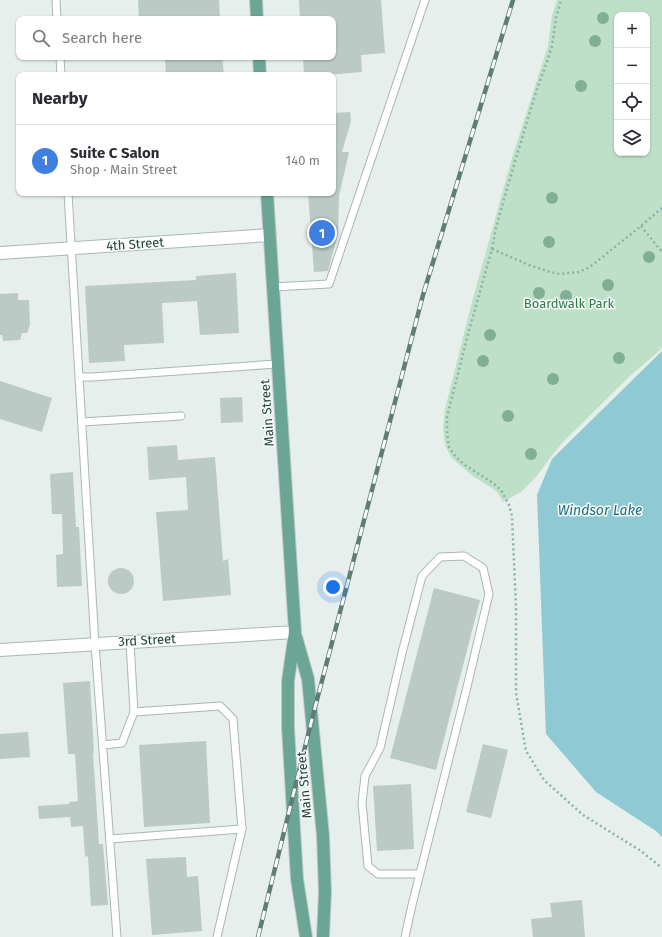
<!DOCTYPE html>
<html lang="en">
<head>
<meta charset="utf-8">
<style>
  :root { --surface:#fff; --page:#f2f2f3; --text:#2b2b33; --muted:#7c7c81; --line:#e1e1e2; --accent:#2563eb }
  body { margin:0; font-family:"Fira Sans",sans-serif; background:var(--page); color:var(--text) }
  .controls { position:absolute; right:12px; top:12px; display:grid; overflow:hidden; border-radius:8px; box-shadow:0 1px 3px #0004 }
  .controls button { width:36px; height:36px; display:grid; place-items:center; padding:0; border:0; border-bottom:1px solid var(--line); background:var(--surface); color:var(--text); font:20px sans-serif }
  .you { position:absolute; left:333px; top:587px; width:14px; height:14px; margin:-10px; border:3px solid #fff; border-radius:50%; background:#1a73e8; box-shadow:0 0 0 6px #1a73e833 }
  .badge { display:grid; place-items:center; width:26px; height:26px; border-radius:50%; background:var(--accent); color:#fff; font-size:13px; font-weight:700 }
  .pin { position:absolute; translate:-50% -50%; border:2px solid #fff; box-shadow:0 1px 4px #0006 }
  .list { margin:0; padding:0; list-style:none }
  h2 { display:flex; justify-content:space-between; align-items:center; height:52px; margin:0; padding:0 16px; font-size:17px }
  h2 small { font-size:13px; font-weight:400; color:var(--muted) }
  .list li { display:grid; grid-template-columns:26px 1fr auto; gap:12px; align-items:center; box-sizing:border-box; height:72px; padding:0 16px; border-top:1px solid var(--line) }
  .list b { display:block; font-size:15px; white-space:nowrap }
  .list p { margin:0; font-size:13px; white-space:nowrap; color:var(--muted) }
  .list em { font-size:13px; font-style:normal; color:var(--muted) }
  .icon { flex:none; width:22px; height:22px; fill:none; stroke:currentColor; stroke-width:2; stroke-linecap:round; stroke-linejoin:round }
  .map { position:relative; flex:none; width:662px; height:937px; overflow:hidden }
  .search { position:absolute; background:var(--surface); box-shadow:0 1px 3px #0004; left:16px; top:16px; width:320px; height:44px; display:flex; align-items:center; gap:10px; box-sizing:border-box; padding:0 14px; border-radius:8px; color:var(--muted); font-size:15px }
  .panel { position:absolute; background:var(--surface); box-shadow:0 1px 3px #0004; left:16px; top:72px; width:320px; height:124px; border-radius:8px }
  .map>svg:first-child { display:block }
  .green { fill:#bfe0c8; fill-rule:evenodd }
  .water { fill:#8ec9d4 }
  .building { fill:#bbcac4 }
  .lines { fill:none; stroke-linecap:round; stroke-linejoin:round }
  .lane-casing { stroke:#a8b8b2; stroke-width:9 }
  .street-casing { stroke:#a8b8b2; stroke-width:14 }
  .primary-casing { stroke:#c2cac8; stroke-width:14 }
  .path { stroke:#86b3a5; stroke-width:2.5; stroke-dasharray:2 3; stroke-linecap:butt }
  .lane { stroke:#fff; stroke-width:7 }
  .street { stroke:#fff; stroke-width:12 }
  .primary { stroke:#6aa596; stroke-width:12 }
  .rail-casing { stroke:#5f7d75; stroke-width:4.5 }
  .rail { stroke:#f7fbf9; stroke-width:3; stroke-dasharray:9; stroke-linecap:butt }
  .tree { fill:#80af93 }
  .labels { text-anchor:middle; dominant-baseline:central; stroke-width:3; stroke-linejoin:round; paint-order:stroke }
  .street-label { font-size:13px; fill:#24423a; stroke:#f7fbf9 }
  .park-label { font-size:13px; fill:#2d7a4b; stroke:#f7fbf9 }
  .water-label { font-size:14px; font-style:italic; fill:#1c6f80; stroke:#f7fbf9 }
</style>
</head>
<body>
<div class="map">
<svg width="662" height="937" viewBox="0 0 662 937">
  <rect width="100%" height="100%" fill="#e6efeb"/>
  <path class="green" d="M557,0H662V347L658,352L631,375L561,444L535,478L521,492L503,502L498,493L492,488L474,477L461,466L451,457L445,445L443,429L445,409L472,302L512,158L548,46L552,15ZM617,15H647V153H617Z"/>
  <path class="water" d="M662,351V837L656,831L596,792L546,734L537,495L552,459Z"/>
  <g class="building">
    <path d="M138,0H219L220,19H139Z"/>
    <path d="M299,0H381L385,53L361,55L362,72L326,75H304L303,57H333V19H300Z"/>
    <path d="M165,57H222L224,75H166Z"/>
    <path d="M350,112L351,121L342,152H349L339,196L338,234L328,271L314,272L308,193H333V113Z"/>
    <path d="M236,273L239,333L200,335L197,301L162,303L164,343L124,345L125,361L89,363L85,286L196,280V276Z"/>
    <path d="M18,293V300H29L30,325L27,333H22L20,340L3,341L2,335H0V294Z"/>
    <path d="M0,381L52,398L42,432L0,419Z"/>
    <path d="M242,397L243,422L221,423L220,398Z"/>
    <path d="M177,445L178,460L215,457L223,561L228,559L231,595L163,601L156,512L188,510L186,477L149,480L147,447Z"/>
    <path d="M73,472L76,527H79L82,586L57,587L56,555L63,554L62,514H52L50,474Z"/>
    <circle cx="121" cy="581" r="13"/>
    <path d="M434,588L480,600L436,770L390,758Z"/>
    <path d="M90,681L94,753H93L99,844H103L108,905L91,906L88,856L85,857L83,826L71,827L70,817L39,819L38,806L69,804V802L78,801L75,754H68L63,683Z"/>
    <path d="M28,732L30,757L0,759V734Z"/>
    <path d="M206,741L210,823L144,827L139,745Z"/>
    <path d="M483,744L508,750L491,818L466,812Z"/>
    <path d="M411,784L414,849L377,851L373,786Z"/>
    <path d="M186,857L187,877L198,876L202,931L152,935L146,859Z"/>
    <path d="M582,900L585,937H533L531,919L552,917L550,903Z"/>
  </g>
  <g class="lines">
    <g class="lane-casing">
      <g id="lane">
        <path d="M56,0L57,19"/>
        <path d="M60,57L61,75"/>
        <path d="M68,193L95,644L117,937"/>
        <path d="M273,287L329,284L425,0"/>
        <path d="M79,377H92L277,364"/>
        <path d="M82,422L181,416"/>
        <path d="M134,712L220,706L233,719L242,829L217,937"/>
        <path d="M103,745L122,743L134,712L130,642"/>
        <path d="M110,839L242,829"/>
        <path d="M405,937L412,905L467,687L489,594L483,568L464,556L440,557L422,576L402,653L380,748L365,776L362,803L368,866L378,874H419"/>
      </g>
    </g>
    <g class="street-casing">
      <g id="street">
        <path d="M0,253L270,235"/>
        <path d="M0,650L295,632"/>
      </g>
    </g>
    <g class="primary-casing">
      <g id="primary">
        <path d="M256,0L257,19"/>
        <path d="M259,57L260,75"/>
        <path d="M267,193L295,632L288,681V728L297,879L306,937"/>
        <path d="M296,637L308,679L323,836L325,892L323,937"/>
      </g>
    </g>
    <g class="path">
      <path d="M662,208L641,226L590,267L579,272L560,274L550,272L529,265L492,249L468,334L447,417V432L449,447L456,457L465,465L493,483L501,490L509,505L512,516L516,608V693L526,751L544,780L583,815L641,851L662,868"/>
      <path d="M641,226L662,252"/>
      <path d="M492,249L496,228L510,178L537,89L548,59L552,46L556,18L561,0"/>
    </g>
    <use href="#lane" class="lane"/>
    <use href="#street" class="street"/>
    <use href="#primary" class="primary"/>
    <g class="rail-casing">
      <path id="rail" d="M258,937L312,719L423,295L513,0"/>
    </g>
    <use href="#rail" class="rail"/>
  </g>
  <g class="tree">
    <circle cx="603" cy="18" r="6"/>
    <circle cx="595" cy="41" r="6"/>
    <circle cx="581" cy="86" r="6"/>
    <circle cx="552" cy="198" r="6"/>
    <circle cx="549" cy="242" r="6"/>
    <circle cx="649" cy="257" r="6"/>
    <circle cx="608" cy="285" r="6"/>
    <circle cx="539" cy="293" r="6"/>
    <circle cx="566" cy="296" r="6"/>
    <circle cx="490" cy="335" r="6"/>
    <circle cx="619" cy="358" r="6"/>
    <circle cx="483" cy="361" r="6"/>
    <circle cx="553" cy="379" r="6"/>
    <circle cx="508" cy="416" r="6"/>
    <circle cx="531" cy="454" r="6"/>
  </g>
  <g class="labels">
    <g class="street-label">
      <text transform="translate(135 244) rotate(-4)">4th Street</text>
      <text transform="translate(267 413) rotate(-94)">Main Street</text>
      <text transform="translate(147 640) rotate(-3)">3rd Street</text>
      <text transform="translate(304 785) rotate(-95)">Main Street</text>
    </g>
    <g class="park-label">
      <text x="569" y="303">Boardwalk Park</text>
    </g>
    <g class="water-label">
      <text x="600" y="510">Windsor Lake</text>
    </g>
  </g>
</svg>
<div class="controls">
<button>+</button>
<button>−</button>
<button><svg class="icon" aria-label="locate" viewBox="0 0 24 24"><circle cx="12" cy="12" r="6"/><path d="M12 2v4M12 18v4M2 12h4M18 12h4"/></svg></button>
<button><svg class="icon" aria-label="layers" viewBox="0 0 24 24"><path d="M12 4l9 5-9 5-9-5zM3 14l9 5 9-5"/></svg></button>
</div>
<div class="you"></div>
<div class="pin badge" style="left:322px;top:233px;background:#3f7fe0">1</div>
<div class="search"><svg class="icon" aria-label="search" viewBox="0 0 24 24"><circle cx="10" cy="10" r="6"/><path d="M15 15l6 6"/></svg>Search here</div>
<section class="panel">
<h2>Nearby<small></small></h2>
<ul class="list">
<li><span class="badge" style="background:#3f7fe0">1</span><div><b>Suite C Salon</b><p>Shop · Main Street</p></div><em>140 m</em></li>
</ul>
</section>
</div>
</body>
</html>
